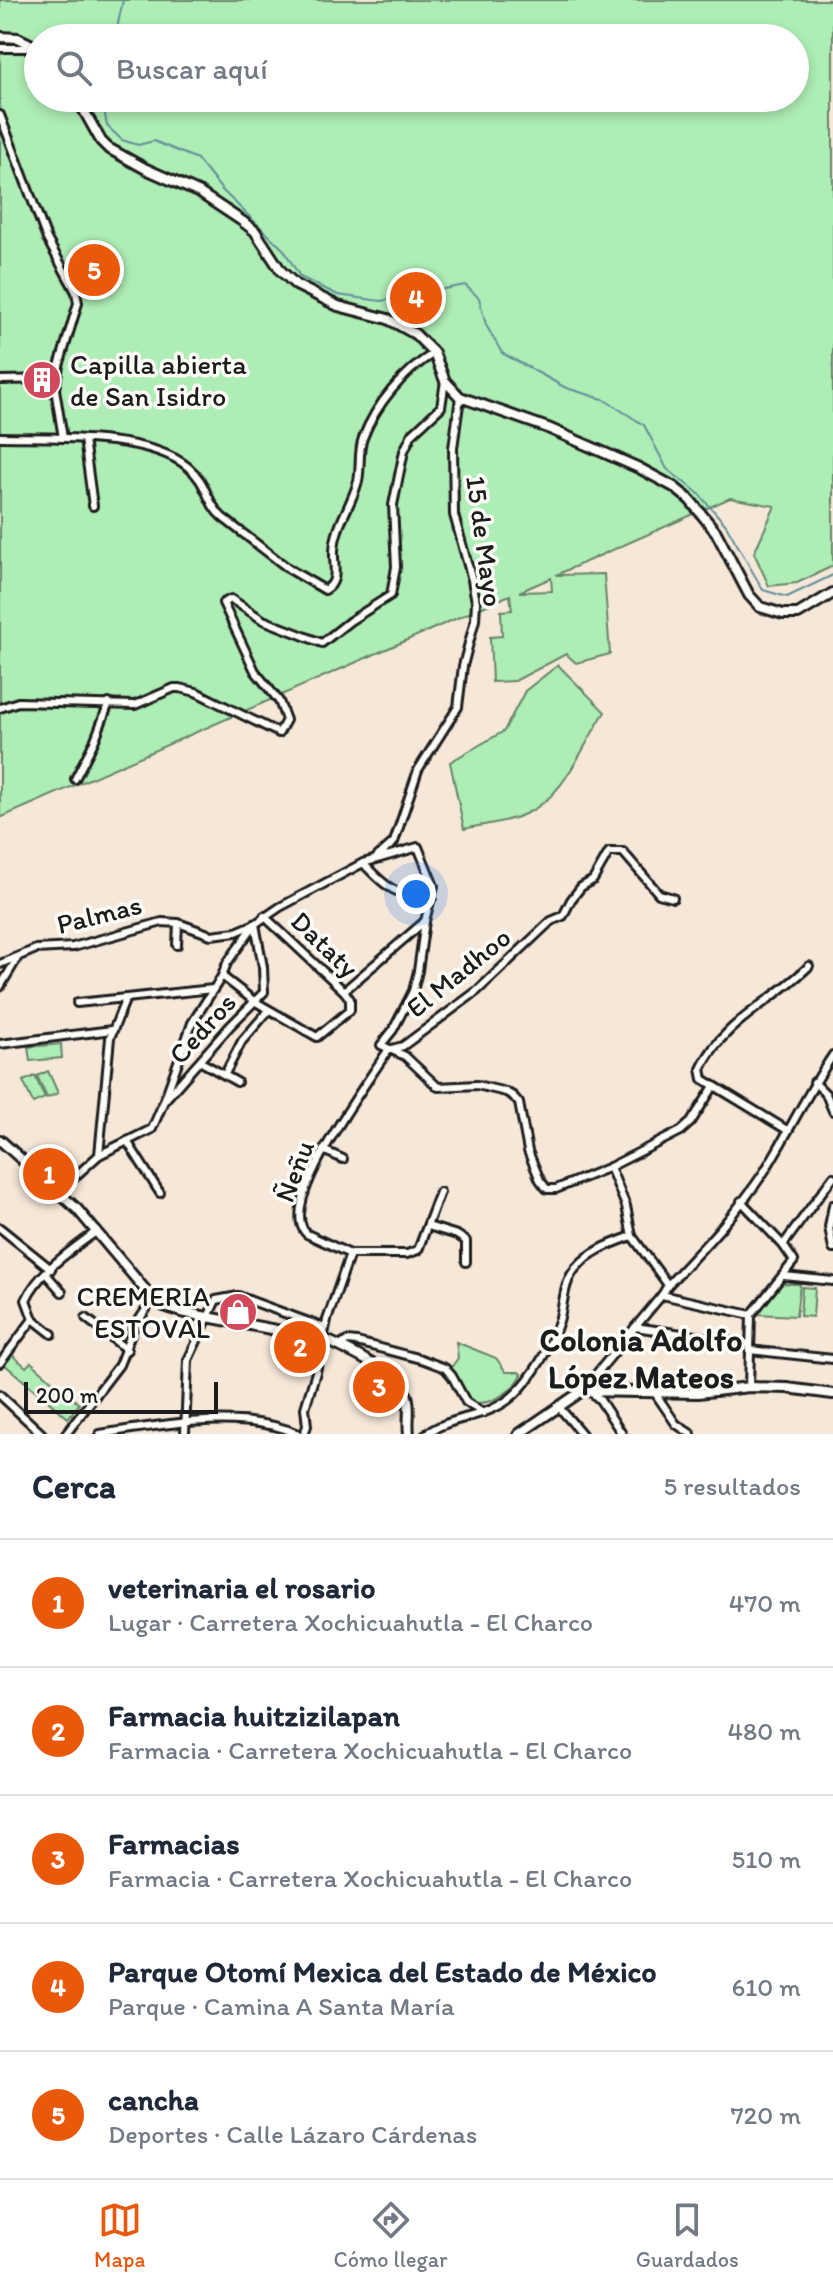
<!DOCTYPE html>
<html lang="es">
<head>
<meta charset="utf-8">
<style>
  :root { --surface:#fff; --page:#f6f6f7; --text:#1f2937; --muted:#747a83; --line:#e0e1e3; --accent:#ea580c }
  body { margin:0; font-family:Itim,sans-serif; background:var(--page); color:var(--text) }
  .scale { position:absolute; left:24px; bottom:20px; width:194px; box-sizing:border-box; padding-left:8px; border:4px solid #1c1c1c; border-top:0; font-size:22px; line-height:28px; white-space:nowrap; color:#1c1c1c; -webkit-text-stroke:6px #fdfcf7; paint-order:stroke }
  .you { position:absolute; left:416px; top:894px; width:28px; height:28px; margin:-20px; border:6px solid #fff; border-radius:50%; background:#1a73e8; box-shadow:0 0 0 12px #1a73e833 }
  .badge { display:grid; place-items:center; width:52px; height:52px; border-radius:50%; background:var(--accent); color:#fff; font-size:26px; font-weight:700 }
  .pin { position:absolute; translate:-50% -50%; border:4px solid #fff; box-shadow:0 2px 8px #0006 }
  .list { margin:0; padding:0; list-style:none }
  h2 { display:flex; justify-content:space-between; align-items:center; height:104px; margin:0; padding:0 32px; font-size:34px }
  h2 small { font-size:26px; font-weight:400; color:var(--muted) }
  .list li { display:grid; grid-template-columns:52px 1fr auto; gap:24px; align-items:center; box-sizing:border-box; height:128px; padding:0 32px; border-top:2px solid var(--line) }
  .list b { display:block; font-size:30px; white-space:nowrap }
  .list p { margin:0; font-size:26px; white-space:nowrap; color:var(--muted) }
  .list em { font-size:26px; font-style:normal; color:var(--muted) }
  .icon { flex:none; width:44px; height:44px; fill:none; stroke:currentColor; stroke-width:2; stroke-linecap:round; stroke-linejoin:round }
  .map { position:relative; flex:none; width:833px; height:1434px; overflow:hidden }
  .search { position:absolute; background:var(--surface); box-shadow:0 4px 12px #0003; left:24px; right:24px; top:24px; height:88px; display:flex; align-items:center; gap:20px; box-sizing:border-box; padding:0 28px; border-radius:44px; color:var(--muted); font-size:30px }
  .sheet { height:744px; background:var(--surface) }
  nav { display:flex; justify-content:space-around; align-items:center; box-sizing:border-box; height:112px; border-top:2px solid var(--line); background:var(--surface); font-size:22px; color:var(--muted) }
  nav a { display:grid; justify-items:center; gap:4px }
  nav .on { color:var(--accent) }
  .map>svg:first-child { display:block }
  .green { fill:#aeedb5; stroke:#658468; stroke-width:2; fill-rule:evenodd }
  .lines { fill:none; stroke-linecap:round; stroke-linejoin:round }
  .stream { stroke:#628f9c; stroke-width:2 }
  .street-casing { stroke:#1c1c1c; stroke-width:12 }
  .secondary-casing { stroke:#1c1c1c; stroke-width:14 }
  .street { stroke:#fdfcf7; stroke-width:6 }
  .secondary { stroke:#fdfcf7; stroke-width:8 }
  .labels { text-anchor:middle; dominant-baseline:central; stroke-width:7; stroke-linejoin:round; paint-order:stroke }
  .poi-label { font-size:28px; fill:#1c1c1c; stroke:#fdfcf7; text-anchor:start }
  .street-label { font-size:28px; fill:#1c1c1c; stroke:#fdfcf7 }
  .quarter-label { font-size:32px; font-weight:bold; fill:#1c1c1c; stroke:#fdfcf7 }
</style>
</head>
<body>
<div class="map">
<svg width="833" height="1434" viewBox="0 0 833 1434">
  <rect width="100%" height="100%" fill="#f6e8d9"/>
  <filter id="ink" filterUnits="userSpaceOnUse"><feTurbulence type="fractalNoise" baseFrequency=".0125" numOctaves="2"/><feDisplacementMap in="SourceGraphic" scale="16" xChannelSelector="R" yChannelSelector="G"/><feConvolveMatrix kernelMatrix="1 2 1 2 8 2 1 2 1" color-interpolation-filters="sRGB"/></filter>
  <g filter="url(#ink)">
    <g class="green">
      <path d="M0,0H833V566L797,583L769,586L754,553L775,506L730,498L556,575L604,574L610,654L576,663L566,654L515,681L492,682L490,637L502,636L501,611L512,610L510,595L0,818ZM38,38H795V98H38ZM551,578L552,591L519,592Z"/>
      <path d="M558,665L605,712C581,747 566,796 525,814C507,823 483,824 464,829L450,762L504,731L525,691Z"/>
      <path d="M61,1044L62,1058L30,1061L28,1047Z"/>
      <path d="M48,1071L58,1093L47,1098L37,1076Z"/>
      <path d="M35,1076L45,1098L33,1103L23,1081Z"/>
      <path d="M784,1281L785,1284H800L796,1316L757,1314Z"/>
      <path d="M802,1287L815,1288L813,1317L800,1316Z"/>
      <path d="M456,1342L496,1358L506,1372H519L522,1375C511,1393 487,1410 465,1400L450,1369L458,1358Z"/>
      <path d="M11,1354L26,1367L31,1362L79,1404L68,1418L4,1364Z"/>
    </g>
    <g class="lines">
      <g class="stream">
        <path d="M115,38L123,0"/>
        <path d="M102,98L107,126L122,140L138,145L154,141L197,159L222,190L284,250L300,277L338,295L381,301L465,285L479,298L486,325L502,353L566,388L603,399L644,425L667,469L698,493L726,525L763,590L787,597L833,575"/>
      </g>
      <g class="street-casing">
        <g id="street">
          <path d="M0,48H34"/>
          <path d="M0,115L47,239L76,292L78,303L59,366L55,389L63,438"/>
          <path d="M0,380L57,379"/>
          <path d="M0,437C51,438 147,433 188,467C208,483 206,503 222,517L289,569L325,590C340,582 333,565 334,551C335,525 352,505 358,481C361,467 358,451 363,438C376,404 403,372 434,353"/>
          <path d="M84,439L93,506"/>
          <path d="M0,708L18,702L135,705L174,688H180L196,692L279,733L286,720L279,701L255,671L223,603L231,599L263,620L322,643L350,621L391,595L396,567L393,505L404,451L412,434L441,407L445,381"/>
          <path d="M75,779L94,742L109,703"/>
          <path d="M377,857L394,842L418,770L458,707L463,666L475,620L476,602L472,580L454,515L453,448L460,397"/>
          <path d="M363,863C388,890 396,895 432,898"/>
          <path d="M177,945L178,923"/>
          <path d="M0,964L36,949L73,947L162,922L178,923L211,935L236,932L255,924"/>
          <path d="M222,976L254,1001L317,1037L350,1010V999L344,991L264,916"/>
          <path d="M0,987L18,957"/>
          <path d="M344,991L425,921"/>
          <path d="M77,1003L126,998"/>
          <path d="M0,1044L112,1030"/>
          <path d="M388,1050L403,1046L477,991L551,921L563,916L571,900L581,887L593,880L609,852H623L659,894L673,898"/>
          <path d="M201,1062L237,1082"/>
          <path d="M225,1074L242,1041L269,1010"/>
          <path d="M814,1082L826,1094L833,1111"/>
          <path d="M164,1101L192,1023L222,976L227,963L255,924L280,907L363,863L418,847L434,886L425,921L418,971L413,991L393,1030L381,1045L405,1056L438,1087L477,1085L506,1092L513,1096L519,1103L528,1151L540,1180L547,1189H556L610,1167L681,1131L691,1122L714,1086"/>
          <path d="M787,1130L703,1079L701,1069C722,1022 774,1001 809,966"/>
          <path d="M127,1141L160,1193"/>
          <path d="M323,1150L343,1159"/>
          <path d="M99,1155L110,1038L126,998L213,989"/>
          <path d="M610,1167L626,1206L632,1236L668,1285"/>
          <path d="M59,1191L99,1155L152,1129L164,1101L230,1026L264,992L263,967L255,924"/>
          <path d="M741,1201L783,1245L794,1261L751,1315"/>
          <path d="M833,1205L829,1227L833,1249"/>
          <path d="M428,1226L457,1235L466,1241V1262"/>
          <path d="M0,1228L51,1269"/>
          <path d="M783,1245L833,1177"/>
          <path d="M350,1254L307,1234C274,1205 370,1080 388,1050"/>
          <path d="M350,1254H407L418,1250L440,1192"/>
          <path d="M46,1274L62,1292"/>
          <path d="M784,1276L833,1281"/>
          <path d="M662,1295L751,1315"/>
          <path d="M86,1318L127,1350"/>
          <path d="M33,1319L52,1334"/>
          <path d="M635,1327L749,1344"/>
          <path d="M340,1346L347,1341L357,1342L421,1359L445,1368L452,1376L466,1402L483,1413"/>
          <path d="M749,1350L833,1359"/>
          <path d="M0,1363L33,1319L26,1300C38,1272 73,1249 97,1231"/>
          <path d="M749,1387L751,1315"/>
          <path d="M582,1391L662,1295L668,1285C702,1249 737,1213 764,1172C788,1134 807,1093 833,1055"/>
          <path d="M590,1391L600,1400L622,1434"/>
          <path d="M655,1393L676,1424L691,1434"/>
          <path d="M0,1395L42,1434"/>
          <path d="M558,1406L582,1434"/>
          <path d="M66,1434L119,1365L133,1329L153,1299"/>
          <path d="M100,1434C160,1425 242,1409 298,1434"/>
          <path d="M185,1434L188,1360L216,1300L238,1296L325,1328"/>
          <path d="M304,1434L307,1426L305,1408L316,1372L327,1320L350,1254"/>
          <path d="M426,1434C452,1415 489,1419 515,1394C533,1377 551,1346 559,1321C564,1304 563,1284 575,1269C590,1251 610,1244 632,1236"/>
        </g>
      </g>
      <g class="secondary-casing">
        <g id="secondary">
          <path d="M0,37L18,38L38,48"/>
          <path d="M77,98L101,141L108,148L146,169L200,193L242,221L255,231L281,271L296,285L338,306L388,319L415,334L434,353L445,381L460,397L548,428L639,468L674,487L690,500L716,532L749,595L760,607L783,614H798L833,593"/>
          <path d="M0,1140L77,1209L153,1299L164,1306L181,1312L324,1339C346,1349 399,1374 407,1396C411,1408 407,1422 409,1434"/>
          <path d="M519,1434L582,1391L698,1393L749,1387L787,1388L833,1394"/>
        </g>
      </g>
      <use href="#street" class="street"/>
      <use href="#secondary" class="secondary"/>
    </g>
  </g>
  <defs>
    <g id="building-disc" transform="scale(2)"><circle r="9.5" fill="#d1495b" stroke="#fdfcf7"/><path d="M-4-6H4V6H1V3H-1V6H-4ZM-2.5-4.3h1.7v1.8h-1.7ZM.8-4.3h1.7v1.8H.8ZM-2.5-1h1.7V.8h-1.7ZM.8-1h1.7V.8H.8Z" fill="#fff"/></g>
    <g id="shop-disc" transform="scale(2)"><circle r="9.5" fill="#d1495b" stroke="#fdfcf7"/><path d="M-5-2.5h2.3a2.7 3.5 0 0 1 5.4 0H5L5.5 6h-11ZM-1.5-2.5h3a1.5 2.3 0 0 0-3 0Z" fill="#fff"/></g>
  </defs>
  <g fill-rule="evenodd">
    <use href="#building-disc" x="42" y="380"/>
    <use href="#shop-disc" x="238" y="1312"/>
  </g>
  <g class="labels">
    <g class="poi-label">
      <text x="70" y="364">Capilla abierta<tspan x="70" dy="32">de San Isidro</tspan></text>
      <text x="210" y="1296" text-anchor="end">CREMERIA<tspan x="210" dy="32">ESTOVAL</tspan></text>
    </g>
    <g class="street-label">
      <text transform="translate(485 541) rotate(82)">15 de Mayo</text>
      <text transform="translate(99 914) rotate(-14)">Palmas</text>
      <text transform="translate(325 944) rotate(44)">Dataty</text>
      <text transform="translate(458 972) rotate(-39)">El Madhoo</text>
      <text transform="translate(202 1028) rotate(-48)">Cedros</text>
      <text transform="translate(294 1171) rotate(-69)">Ñeñu</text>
    </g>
    <g class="quarter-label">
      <text x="641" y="1340">Colonia Adolfo<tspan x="641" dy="37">López Mateos</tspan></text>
    </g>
  </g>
</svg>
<div class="scale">200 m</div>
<div class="you"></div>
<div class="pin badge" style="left:49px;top:1174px">1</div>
<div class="pin badge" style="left:300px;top:1347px">2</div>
<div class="pin badge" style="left:379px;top:1387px">3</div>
<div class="pin badge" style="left:416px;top:298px">4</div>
<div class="pin badge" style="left:94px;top:270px">5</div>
<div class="search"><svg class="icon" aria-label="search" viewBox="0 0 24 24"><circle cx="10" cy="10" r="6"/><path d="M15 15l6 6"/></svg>Buscar aquí</div>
</div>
<section class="sheet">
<h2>Cerca<small>5 resultados</small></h2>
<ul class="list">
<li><span class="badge">1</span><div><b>veterinaria el rosario</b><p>Lugar · Carretera Xochicuahutla - El Charco</p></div><em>470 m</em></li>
<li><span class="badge">2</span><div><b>Farmacia huitzizilapan</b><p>Farmacia · Carretera Xochicuahutla - El Charco</p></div><em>480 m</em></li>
<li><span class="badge">3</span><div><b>Farmacias</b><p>Farmacia · Carretera Xochicuahutla - El Charco</p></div><em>510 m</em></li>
<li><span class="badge">4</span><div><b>Parque Otomí Mexica del Estado de México</b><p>Parque · Camina A Santa María</p></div><em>610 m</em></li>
<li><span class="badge">5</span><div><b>cancha</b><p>Deportes · Calle Lázaro Cárdenas</p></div><em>720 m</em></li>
</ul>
</section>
<nav>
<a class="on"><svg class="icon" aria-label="map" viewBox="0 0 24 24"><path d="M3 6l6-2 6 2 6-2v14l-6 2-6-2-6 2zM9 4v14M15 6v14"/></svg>Mapa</a>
<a><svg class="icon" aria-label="directions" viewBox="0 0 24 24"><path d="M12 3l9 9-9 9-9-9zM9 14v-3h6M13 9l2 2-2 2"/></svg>Cómo llegar</a>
<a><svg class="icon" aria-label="saved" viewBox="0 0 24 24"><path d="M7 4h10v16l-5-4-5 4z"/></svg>Guardados</a>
</nav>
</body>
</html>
